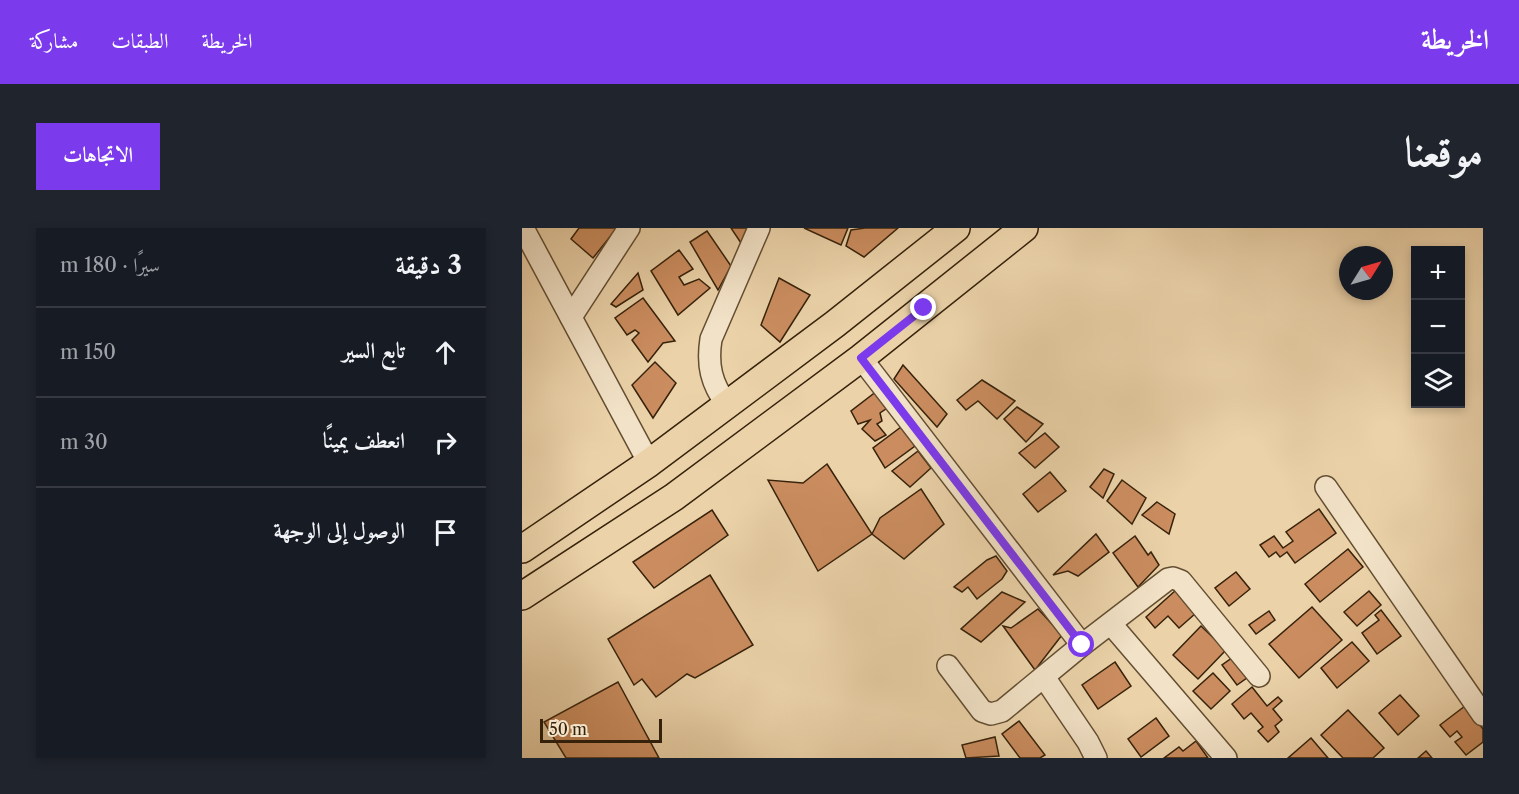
<!DOCTYPE html>
<html lang="ar">
<head>
<meta charset="utf-8">
<style>
  :root { --surface:#171b24; --page:#20242c; --text:#f1f3f6; --muted:#9ea1a6; --line:#363941; --accent:#7c3aed }
  body { margin:0; font-family:"Libre Caslon Text",Amiri,serif; background:var(--page); color:var(--text); direction:rtl }
  .controls { position:absolute; right:18px; top:18px; display:grid; overflow:hidden; border-radius:0px; box-shadow:0 3px 9px #0003 }
  .controls button { width:54px; height:54px; display:grid; place-items:center; padding:0; border:0; border-bottom:2px solid var(--line); background:var(--surface); color:var(--text); font:30px sans-serif }
  .compass { position:absolute; left:817px; top:18px; width:54px; height:54px; border-radius:50%; background:var(--surface); box-shadow:0 3px 9px #0003; rotate:53deg }
  .scale { position:absolute; left:18px; bottom:15px; width:122px; box-sizing:border-box; padding-left:6px; border:3px solid #36220b; border-top:0; font-size:16px; line-height:21px; white-space:nowrap; color:#36220b; -webkit-text-stroke:4px #f2e2c7; paint-order:stroke }
  .stop { position:absolute; width:18px; height:18px; margin:-14px; border:4px solid #7c3aed; border-radius:50%; background:#fff }
  .stop.end { background:#7c3aed; border-color:#fff; box-shadow:0 2px 6px #0008 }
  .list { margin:0; padding:0; list-style:none }
  h2 { display:flex; justify-content:space-between; align-items:center; height:78px; margin:0; padding:0 24px; font-size:26px }
  h2 small { font-size:20px; font-weight:400; color:var(--muted) }
  .list li { display:grid; grid-template-columns:39px 1fr auto; gap:18px; align-items:center; box-sizing:border-box; height:90px; padding:0 24px; border-top:2px solid var(--line) }
  .list b { display:block; font-size:22px; white-space:nowrap }
  .list em { font-size:20px; font-style:normal; color:var(--muted) }
  .icon { flex:none; width:33px; height:33px; fill:none; stroke:currentColor; stroke-width:2; stroke-linecap:round; stroke-linejoin:round }
  .map { position:relative; flex:none; width:961px; height:530px; overflow:hidden; direction:ltr; border-radius:0px }
  header { display:flex; align-items:center; gap:36px; box-sizing:border-box; height:84px; padding:0 30px; background:var(--accent); color:#fff }
  header strong { font-size:28px }
  nav { display:flex; gap:33px; margin-inline-start:auto; font-size:21px }
  .intro { display:flex; align-items:center; justify-content:space-between; box-sizing:border-box; height:144px; padding:0 36px }
  h1 { margin:0; font-size:42px }
  .button { padding:15px 27px; border-radius:0px; background:var(--accent); color:#fff; font-size:21px; font-weight:700 }
  main { display:flex; gap:36px; padding:0 36px }
  aside { flex:1; background:var(--surface); border-radius:0px; box-shadow:0 3px 9px #0003 }
  .map>svg:first-child { display:block }
  .building { fill:#cb8d5f; stroke:#36220b; stroke-width:1.5 }
  .lines { fill:none; stroke-linecap:round; stroke-linejoin:round }
  .minor-casing { stroke:#634e32; stroke-width:24 }
  .major-casing { stroke:#36220b; stroke-width:30 }
  .minor { stroke:#f2e2c7; stroke-width:21 }
  .major { stroke:#ebd2a9; stroke-width:27 }
  .route { stroke:#7c3aed; stroke-width:8 }
</style>
</head>
<body>
<header>
<strong>الخريطة</strong>
<nav><a>الخريطة</a><a>الطبقات</a><a>مشاركة</a></nav>
</header>
<div class="intro"><h1>موقعنا</h1><a class="button">الاتجاهات</a></div>
<main>
<div class="map">
<svg width="961" height="530" viewBox="0 0 961 530">
  <rect width="100%" height="100%" fill="#ebd2a9"/>
  <filter id="stains"><feTurbulence type="fractalNoise" baseFrequency=".00333" numOctaves="4"/><feColorMatrix values="0 0 0 0 .2 0 0 0 0 .09 0 0 0 0 .02 0 0 0 .5 -.17"/></filter>
  <radialGradient id="worn" r=".72"><stop offset=".6" stop-color="#630" stop-opacity="0"/><stop offset="1" stop-color="#630" stop-opacity=".3"/></radialGradient>
  <g class="building">
    <path d="M57,0H95L71,30L49,11Z"/>
    <path d="M209,0H227L221,18Z"/>
    <path d="M282,0H326L319,17Z"/>
    <path d="M343,0H376L342,29L324,18L329,2Z"/>
    <path d="M185,3L209,38L196,62L168,14Z"/>
    <path d="M157,22L171,41L157,49L162,57L177,51L188,60L156,87L129,43Z"/>
    <path d="M116,45L121,62L94,79L89,76Z"/>
    <path d="M257,50L288,67L258,114L239,97Z"/>
    <path d="M121,70L153,113L141,115L126,134L110,112L117,105L113,102L105,107L93,90Z"/>
    <path d="M133,134L154,155L131,190L110,157Z"/>
    <path d="M381,137L425,186L415,199L372,151Z"/>
    <path d="M460,152L493,173L475,191L456,173L444,182L435,172Z"/>
    <path d="M355,163L368,178L358,185L360,193L355,196L364,207L353,213L340,201L348,192L336,196L329,183Z"/>
    <path d="M495,179L521,196L504,214L482,191Z"/>
    <path d="M379,199L393,218L363,240L351,220Z"/>
    <path d="M523,205L537,219L513,240L497,225Z"/>
    <path d="M396,223L409,240L388,259L370,243Z"/>
    <path d="M305,236L350,306L296,343L246,252L281,255Z"/>
    <path d="M582,241L592,246L581,270L568,259Z"/>
    <path d="M528,244L544,263L516,284L501,266Z"/>
    <path d="M600,252L624,270L610,296L585,273Z"/>
    <path d="M399,261L422,296L382,331L350,306L358,290Z"/>
    <path d="M635,274L653,286L647,306L620,287Z"/>
    <path d="M797,281L814,305L773,335L765,324L758,329L754,324L747,329L738,317L752,308L761,320L771,313L764,304Z"/>
    <path d="M190,282L206,307L132,360L111,334Z"/>
    <path d="M574,306L587,324L556,348L546,343L531,347Z"/>
    <path d="M613,308L626,327L629,324L637,337L616,359L591,325Z"/>
    <path d="M826,321L841,339L798,374L783,356Z"/>
    <path d="M474,328L485,343L480,351L455,371L446,359L440,364L432,359L465,332Z"/>
    <path d="M714,344L728,361L707,378L693,360Z"/>
    <path d="M188,347L231,417L173,450L165,446L134,469L120,451L112,457L86,411Z"/>
    <path d="M654,362L674,385L657,400L646,388L633,400L624,389Z"/>
    <path d="M847,363L859,377L835,398L822,384Z"/>
    <path d="M480,364L503,374L459,414L439,401Z"/>
    <path d="M790,379L820,412L777,450L747,416Z"/>
    <path d="M516,381L540,407L513,442L481,398L489,400Z"/>
    <path d="M859,382L879,408L855,426L840,405L857,392L853,387Z"/>
    <path d="M747,383L753,392L734,406L727,397Z"/>
    <path d="M679,398L704,422L676,451L651,427Z"/>
    <path d="M830,414L847,433L815,460L799,440Z"/>
    <path d="M714,427L729,447L715,457L700,437Z"/>
    <path d="M593,434L609,458L576,481L560,457Z"/>
    <path d="M691,445L708,463L689,481L671,463Z"/>
    <path d="M96,454L137,530H44L22,494Z"/>
    <path d="M730,459L745,478L756,469L760,473L751,481L760,492L753,498L757,504L746,514L736,503L741,499L729,485L722,491L710,476Z"/>
    <path d="M878,467L897,488L876,507L857,485Z"/>
    <path d="M943,478L961,501V514L944,527L933,514L940,509L935,503L928,509L918,497Z"/>
    <path d="M826,482L862,520L851,530H821L799,507Z"/>
    <path d="M634,490L647,508L619,529L606,511Z"/>
    <path d="M497,493L523,527L518,530H498L480,506Z"/>
    <path d="M473,509L477,528L444,530L440,517Z"/>
    <path d="M789,510L806,530H766Z"/>
    <path d="M674,513L686,530H642L657,519L661,523Z"/>
    <path d="M904,523L910,530H896Z"/>
  </g>
  <g class="lines">
    <g class="minor-casing">
      <g id="minor">
        <path d="M1,0L127,235"/>
        <path d="M49,89L107,0"/>
        <path d="M339,130L560,417"/>
        <path d="M205,177C189,155 185,137 189,111L237,0"/>
        <path d="M804,259L961,487"/>
        <path d="M589,396L704,530"/>
        <path d="M426,438L460,483L469,486L480,483L560,417L646,351L651,350L659,353L737,448"/>
        <path d="M522,449L566,514L574,530"/>
      </g>
    </g>
    <g class="major-casing">
      <g id="major">
        <path d="M0,321L127,235L313,96L434,0"/>
        <path d="M0,368L152,269L339,130L502,0"/>
      </g>
    </g>
    <use href="#minor" class="minor"/>
    <use href="#major" class="major"/>
  </g>
  <g class="lines">
    <path class="route" d="M402,80L339,130L560,417"/>
  </g>
  <rect width="100%" height="100%" filter="url(#stains)"/>
  <rect width="100%" height="100%" fill="url(#worn)"/>
</svg>
<div class="controls">
<button>+</button>
<button>−</button>
<button><svg class="icon" aria-label="layers" viewBox="0 0 24 24"><path d="M12 4l9 5-9 5-9-5zM3 14l9 5 9-5"/></svg></button>
</div>
<svg class="compass" viewBox="-18 -18 36 36"><path d="M0-13l5 13h-10z" fill="#e53935"/><path d="M0 13l5-13h-10z" fill="#9ea1a6"/></svg>
<div class="scale">50 m</div>
<div class="stop" style="left:560px;top:417px"></div>
<div class="stop end" style="left:402px;top:80px"></div>
</div>
<aside>
<h2>3 دقيقة<small>سيرًا · 180 m</small></h2>
<ul class="list">
<li><svg class="icon" aria-label="ahead" viewBox="0 0 24 24"><path d="M12 20V5M6 11l6-6 6 6"/></svg><div><b>تابع السير</b></div><em>150 m</em></li>
<li><svg class="icon" aria-label="right" viewBox="0 0 24 24"><path d="M7 20v-9h11M14 6l5 5-5 5"/></svg><div><b>انعطف يمينًا</b></div><em>30 m</em></li>
<li><svg class="icon" aria-label="arrive" viewBox="0 0 24 24"><path d="M6 21V4h12l-3 4 3 4H6"/></svg><div><b>الوصول إلى الوجهة</b></div></li>
</ul>
</aside>
</main>
</body>
</html>
